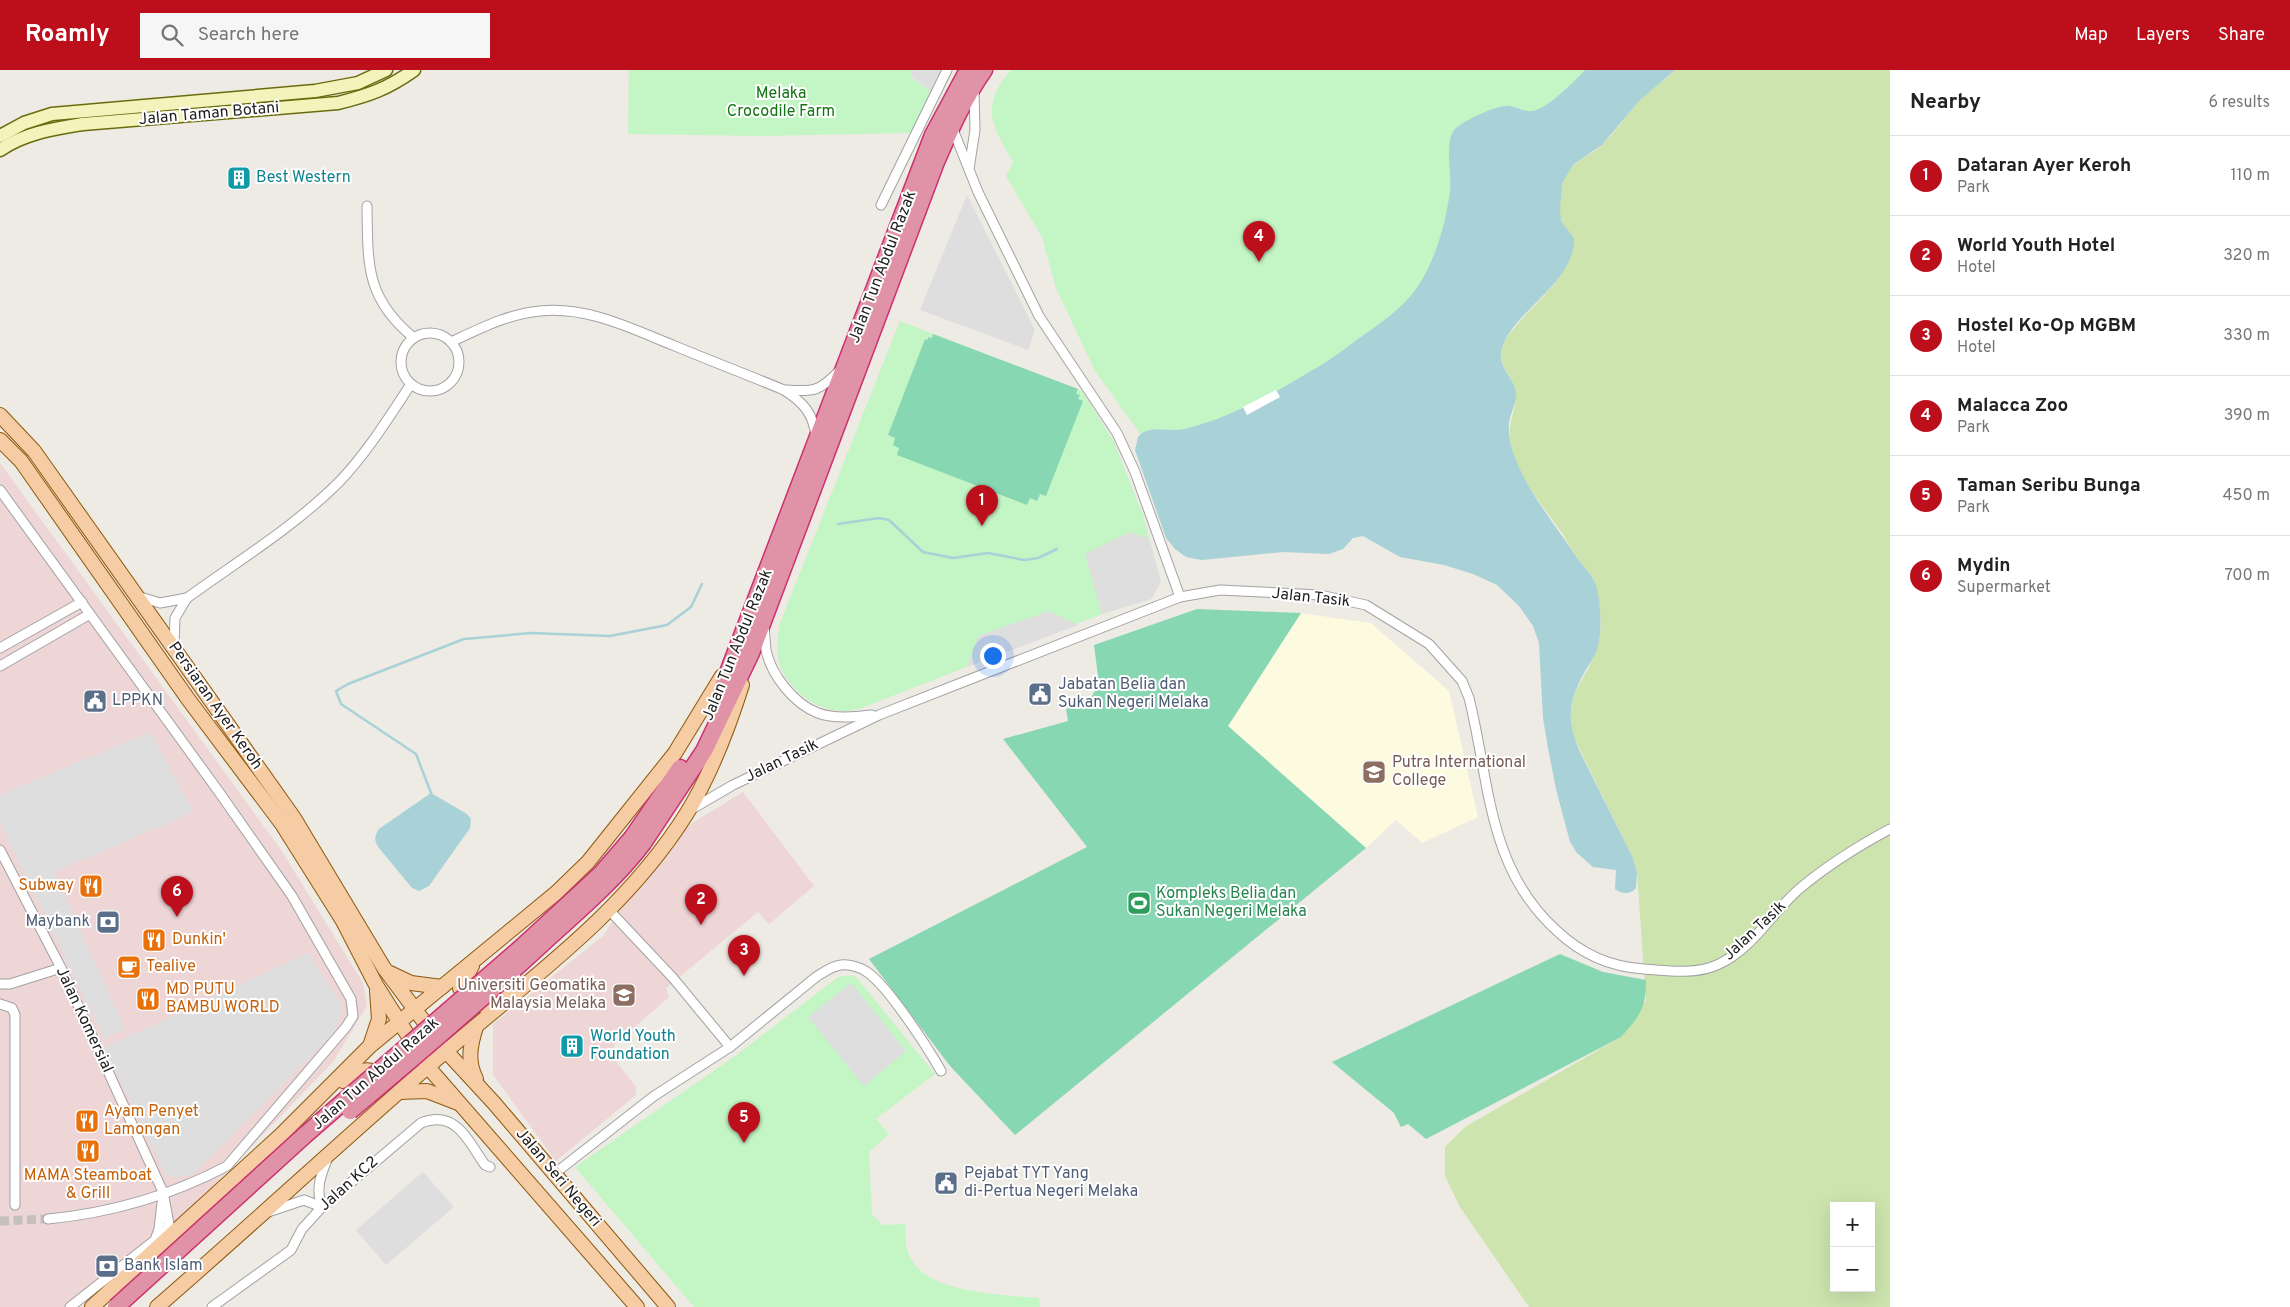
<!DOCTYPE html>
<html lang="en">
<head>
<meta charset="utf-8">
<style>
  :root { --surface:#fff; --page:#f6f6f6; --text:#222; --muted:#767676; --line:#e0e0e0; --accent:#bc0f1b }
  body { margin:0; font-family:Overpass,sans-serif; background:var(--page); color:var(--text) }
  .controls { position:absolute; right:15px; bottom:15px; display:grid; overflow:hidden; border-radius:0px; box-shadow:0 5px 20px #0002 }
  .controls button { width:45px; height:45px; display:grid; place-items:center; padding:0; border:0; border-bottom:1px solid var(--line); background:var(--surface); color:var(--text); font:25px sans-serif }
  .you { position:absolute; left:992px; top:585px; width:18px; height:18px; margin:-12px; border:4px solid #fff; border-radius:50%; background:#1a73e8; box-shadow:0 0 0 8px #1a73e833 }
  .badge { display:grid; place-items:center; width:32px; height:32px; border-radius:50%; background:var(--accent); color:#fff; font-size:16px; font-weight:700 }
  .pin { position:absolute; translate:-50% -41px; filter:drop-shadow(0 1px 2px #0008) }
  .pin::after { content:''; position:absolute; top:26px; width:18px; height:15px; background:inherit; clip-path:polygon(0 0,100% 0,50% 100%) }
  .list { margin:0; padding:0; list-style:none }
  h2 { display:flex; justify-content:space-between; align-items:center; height:65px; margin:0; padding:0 20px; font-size:21px }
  h2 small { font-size:16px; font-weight:400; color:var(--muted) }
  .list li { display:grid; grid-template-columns:32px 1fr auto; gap:15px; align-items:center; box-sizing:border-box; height:80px; padding:0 20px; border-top:1px solid var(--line) }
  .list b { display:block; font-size:19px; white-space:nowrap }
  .list p { margin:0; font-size:16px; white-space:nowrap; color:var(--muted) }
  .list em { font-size:16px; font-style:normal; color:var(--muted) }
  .icon { flex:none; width:28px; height:28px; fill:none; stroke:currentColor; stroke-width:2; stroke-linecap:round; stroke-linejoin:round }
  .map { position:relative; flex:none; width:1890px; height:1237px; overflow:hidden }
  header { display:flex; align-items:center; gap:30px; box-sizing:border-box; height:70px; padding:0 25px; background:var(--accent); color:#fff }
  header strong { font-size:24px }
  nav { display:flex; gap:28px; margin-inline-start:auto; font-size:18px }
  .search { width:350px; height:45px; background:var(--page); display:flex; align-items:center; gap:12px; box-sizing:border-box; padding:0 18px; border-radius:0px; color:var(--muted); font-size:19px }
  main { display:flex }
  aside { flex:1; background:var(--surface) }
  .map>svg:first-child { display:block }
  .commercial { fill:#eed5d6 }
  .education { fill:#fcfadf }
  .grass { fill:#cde4ae; fill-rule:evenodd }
  .park { fill:#c4f5c5 }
  .pitch { fill:#88d7b3 }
  .parking { fill:#dedede }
  .water { fill:#a8d1d8 }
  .pier { fill:#fff }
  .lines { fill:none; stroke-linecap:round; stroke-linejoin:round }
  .stream { stroke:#a8d1d8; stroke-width:2.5 }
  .street-tunnel { stroke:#c4c1bc; stroke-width:9; stroke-dasharray:9 4.5; stroke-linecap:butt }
  .street-casing { stroke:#a2a2a2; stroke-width:11 }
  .secondary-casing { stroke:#696c0d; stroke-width:15 }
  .primary-casing { stroke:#8c580b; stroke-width:16 }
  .highway-casing { stroke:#cc3171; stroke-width:19 }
  .street { stroke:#fff; stroke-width:9 }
  .secondary { stroke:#f4f3bc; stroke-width:12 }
  .primary { stroke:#f5cca3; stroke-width:14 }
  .highway { stroke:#e092a6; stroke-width:16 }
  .highway-bridge-casing { stroke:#cc3171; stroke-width:19; stroke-linecap:butt }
  .highway-bridge { stroke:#e092a6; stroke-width:16 }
  .labels { text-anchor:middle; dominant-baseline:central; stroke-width:4; stroke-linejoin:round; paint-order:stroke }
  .park-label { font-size:16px; fill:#147415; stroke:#fff }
  .street-label { font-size:16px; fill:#1e1e1e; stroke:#fff }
  .culture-label { font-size:16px; fill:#0d838f; stroke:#fff; text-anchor:start }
  .service-label { font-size:16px; fill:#4e5e75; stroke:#fff; text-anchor:start }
  .education-label { font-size:16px; fill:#785e54; stroke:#fff; text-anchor:start }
  .food-label { font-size:16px; fill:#c56008; stroke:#fff; text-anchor:start }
  .leisure-label { font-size:16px; fill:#27864d; stroke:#fff; text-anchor:start }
</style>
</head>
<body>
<header>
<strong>Roamly</strong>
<div class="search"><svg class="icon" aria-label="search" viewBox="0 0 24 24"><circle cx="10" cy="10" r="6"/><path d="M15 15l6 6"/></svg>Search here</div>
<nav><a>Map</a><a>Layers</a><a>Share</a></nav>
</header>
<main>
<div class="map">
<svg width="1890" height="1237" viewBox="0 0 1890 1237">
  <rect width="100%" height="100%" fill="#eeeae4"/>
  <g class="commercial">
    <path d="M0,393L281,780L363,913L367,936L333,992L194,1136L79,1237H0Z"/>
    <path d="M743,722L814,816L769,854L758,842L666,918L669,927L614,975V989L636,1017V1025L556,1091L493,1005V954L604,865L623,834L681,760Z"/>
  </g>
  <path class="education" d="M1301,543L1371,553L1449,621L1478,747L1422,773L1396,750L1366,778L1228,656Z"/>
  <path class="grass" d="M1675,0H1890V1237H1529L1460,1137L1445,1106V1077L1465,1057L1621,967L1646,930L1637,802L1633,788L1572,664C1566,621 1583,616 1596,581C1603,564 1601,540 1597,523C1594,506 1585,499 1576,486C1571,479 1567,471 1562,463C1544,438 1523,413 1513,383C1505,355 1514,351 1516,326C1517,308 1497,299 1502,279C1504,270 1510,263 1516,256C1536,231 1568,209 1574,174C1575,164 1565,160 1561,151C1556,136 1560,115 1568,102C1576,90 1591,85 1601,76C1616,62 1626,45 1639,31C1650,20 1664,11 1675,0ZM1834,1136H1871V1218H1834Z"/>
  <g class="park">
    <path d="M629,0H912L911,7L934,24L913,63L759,66L628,64Z"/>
    <path d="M1011,0H1618L1429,287L1162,394L1095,301L1056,218L1042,167L1006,106L1013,92C992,55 979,37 1011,0Z"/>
    <path d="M900,251L1082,321L1114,372L1143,445L1161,512L1151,529L1102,544L859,639C826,648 789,625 779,592C775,579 778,566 780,553Z"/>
    <path d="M851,905L857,908L935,1004L876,1049L889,1064L869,1082L872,1144L883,1155L905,1154C905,1169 905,1183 915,1195C937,1223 1005,1225 1039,1228L1040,1237H694L575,1097L738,984L838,907Z"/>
  </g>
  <g class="pitch">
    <path d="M933,264L1078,319L1076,324L1080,325L1078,329L1083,331L1046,426L1040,424L1037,431L1030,428L1027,435L897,385L899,378L893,375L895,368L888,365L925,269L927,270L929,267L932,268Z"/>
    <path d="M1197,539L1301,543L1228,656L1366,778L1015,1065L950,996L869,889L1087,777L1003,669L1068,651L1066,639L1089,631L1099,614L1094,575Z"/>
    <path d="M1560,884L1603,902L1646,910C1646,938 1640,946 1621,967L1426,1069L1408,1054L1401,1057L1394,1043L1332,992Z"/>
  </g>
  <g class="parking">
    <path d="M912,0H946L934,24L911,6Z"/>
    <path d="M967,125L1035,260L1028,280L920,240Z"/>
    <path d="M1130,462L1149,468L1161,512L1151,529L1102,544L1085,484Z"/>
    <path d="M1049,541L1078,555L967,597L978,566Z"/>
    <path d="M150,662L194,742L54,802L125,959L104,968L0,753V725Z"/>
    <path d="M308,883L343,937L335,962L194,1104L175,1108L166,1105L104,978Z"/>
    <path d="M851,913L906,981L864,1016L808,947Z"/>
    <path d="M423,1102L454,1137L386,1195L356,1160Z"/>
  </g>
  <g class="water">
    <path d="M1585,0H1675L1639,31L1602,75L1574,94L1568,103L1562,114L1560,140L1561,151L1574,168C1576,215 1504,246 1501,284C1500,300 1514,308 1516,322C1517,332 1511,342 1509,352C1508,362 1510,375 1514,385C1527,421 1554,453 1575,485C1585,499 1595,506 1598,523C1601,541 1602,563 1597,580C1594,588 1588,596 1584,603C1568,633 1566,651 1580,682L1633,788L1637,802L1636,818C1631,825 1621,824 1615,819L1616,800L1593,797L1577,783L1570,772L1556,719L1548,678L1543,648L1539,573L1533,556L1519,536L1497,515L1473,504L1444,495L1400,487L1363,466L1353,468L1343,479L1329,484L1283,482L1202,490L1186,487L1175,479L1166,468L1135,380L1138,367C1150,353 1169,363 1185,359C1229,348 1272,325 1311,301C1328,292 1343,280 1358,269C1372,259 1387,249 1400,237C1431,209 1444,162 1450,122C1452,106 1444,70 1455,59C1463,51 1499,34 1510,36C1517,37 1524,42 1532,41C1548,39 1573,12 1585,0Z"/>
    <path d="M431,723L467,744L471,749L470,758L429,816L419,821L412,818L379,778C374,771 374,767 379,759Z"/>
  </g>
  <path class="pier" d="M1276,320L1280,327L1247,345L1243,337Z"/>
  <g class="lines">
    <g class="stream">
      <path d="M838,454L879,448L889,450L923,482L953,488L988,483L1024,490L1038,488L1057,479"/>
      <path d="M431,723L416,684L341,634L336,621L348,614L464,569L531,563L610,566L667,555L691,537L702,514"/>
    </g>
    <path class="street-tunnel" d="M0,1151L48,1149"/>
    <g class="street-casing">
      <g id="street">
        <path d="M952,57L978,122L1039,246L1117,363L1135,402L1180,527"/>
        <path d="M969,99L975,60L974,20"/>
        <path d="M881,135L947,0"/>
        <path d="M367,136C368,194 365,228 414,268"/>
        <circle cx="430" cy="292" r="29"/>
        <path d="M451,272C481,258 508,244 540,241C588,236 632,259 675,276C711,291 748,305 784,320C803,332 813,343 816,366"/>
        <path d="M787,320C814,322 820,321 839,301"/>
        <path d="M0,420L219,722L292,826L351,929L353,946L346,957L227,1096C172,1125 110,1143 48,1149"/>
        <path d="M137,526L160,533L187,528"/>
        <path d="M764,557C765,564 765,572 766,580C771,605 794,634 818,643C834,649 855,647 872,645"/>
        <path d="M174,576L175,548L187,528C238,491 294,457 339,412C367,383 389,347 411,314"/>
        <path d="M0,578L82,532"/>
        <path d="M0,596L90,544"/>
        <path d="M690,740L733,715L879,645L1180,527L1220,520L1320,525L1366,535L1429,574L1462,611L1469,628C1490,712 1487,797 1556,860C1580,883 1610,897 1644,899C1667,901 1697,905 1719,894C1752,879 1772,843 1798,820C1824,798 1860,775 1890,759"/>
        <path d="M0,780L61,898L163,1122L169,1154L165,1169"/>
        <path d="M609,840L673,908L730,977"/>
        <path d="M0,914H10L61,898"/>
        <path d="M0,934L12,938L15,945V1135"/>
        <path d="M554,1104L654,1026L730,977L816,907C824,902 832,896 841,895C849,894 860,897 867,902C888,916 928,978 941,1001"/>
        <path d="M322,1137C315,1118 321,1105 328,1087"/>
        <path d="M268,1142L304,1130L322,1137"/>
        <path d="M70,1237L155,1170L159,1159L163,1124"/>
        <path d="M212,1237L291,1180L302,1159L322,1137L421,1053C456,1039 468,1071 485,1095L490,1097"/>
      </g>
    </g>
    <g class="secondary-casing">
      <g id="secondary">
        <path d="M0,66L24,53L52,44L315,21L358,13L386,0"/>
        <path d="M0,80C25,63 53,59 83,54L338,33C370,25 387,19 414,0"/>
      </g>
    </g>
    <g class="primary-casing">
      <g id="primary">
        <path d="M0,345L34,381L294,748L384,898L446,981L494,1033L668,1237"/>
        <path d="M0,370L21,391L188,629L282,754L343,851L376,915L428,997L637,1237"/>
        <path d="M472,896L460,918L468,931L484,936L505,928"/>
        <path d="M390,903L411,913L442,917"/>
        <path d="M371,973L379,949L377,921"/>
        <path d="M476,1009C467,991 470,976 476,957"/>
        <path d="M343,1011C355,1002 371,993 382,1009"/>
        <path d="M399,1022L427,1021L458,1033"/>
        <path d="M92,1237L281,1065L370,976L556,823L588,792L675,683L722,606"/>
        <path d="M157,1237C247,1159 334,1078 424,1000C516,919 621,849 687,743C711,704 728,659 742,615"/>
      </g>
    </g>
    <g class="highway-casing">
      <g id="highway">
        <path d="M721,621L933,65L968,0"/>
        <path d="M632,768L680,698"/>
        <path d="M643,773L704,681L751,583L936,92C950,60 964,28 984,0"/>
      </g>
    </g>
    <use href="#street" class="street"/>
    <use href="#secondary" class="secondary"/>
    <use href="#primary" class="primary"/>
    <use href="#highway" class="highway"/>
    <g class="highway-bridge-casing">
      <g id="highway-bridge">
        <path d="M350,1041C416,986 481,930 544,872C578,841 615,810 643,773"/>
        <path d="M116,1237L305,1065L523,876L601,804L632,768"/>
      </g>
    </g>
    <use href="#highway-bridge" class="highway-bridge"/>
  </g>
  <defs>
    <g id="building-square" transform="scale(1.25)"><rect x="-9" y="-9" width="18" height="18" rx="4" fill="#0f9aa8" stroke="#fff"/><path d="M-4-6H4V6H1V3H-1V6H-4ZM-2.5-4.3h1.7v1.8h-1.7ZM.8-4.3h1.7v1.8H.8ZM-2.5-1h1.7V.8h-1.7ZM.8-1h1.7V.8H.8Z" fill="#fff"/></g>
    <g id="civic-square" transform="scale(1.25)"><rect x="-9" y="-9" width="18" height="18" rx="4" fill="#5c6f8a" stroke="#fff"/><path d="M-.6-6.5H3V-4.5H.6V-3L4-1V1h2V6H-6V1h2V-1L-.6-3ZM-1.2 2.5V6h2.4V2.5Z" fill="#fff"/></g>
    <g id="university-square" transform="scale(1.25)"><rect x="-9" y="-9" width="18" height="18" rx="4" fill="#8d6e63" stroke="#fff"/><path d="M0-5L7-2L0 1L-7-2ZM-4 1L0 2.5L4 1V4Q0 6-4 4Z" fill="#fff"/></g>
    <g id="restaurant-square" transform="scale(1.25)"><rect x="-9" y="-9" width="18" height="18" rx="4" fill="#e8710a" stroke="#fff"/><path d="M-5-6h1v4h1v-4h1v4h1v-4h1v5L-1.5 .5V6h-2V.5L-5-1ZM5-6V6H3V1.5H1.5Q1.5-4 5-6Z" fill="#fff"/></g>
    <g id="stadium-square" transform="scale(1.25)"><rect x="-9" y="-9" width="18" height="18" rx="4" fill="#2e9e5b" stroke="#fff"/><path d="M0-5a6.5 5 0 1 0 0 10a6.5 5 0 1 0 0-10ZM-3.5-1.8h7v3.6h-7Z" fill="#fff"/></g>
    <g id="bank-square" transform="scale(1.25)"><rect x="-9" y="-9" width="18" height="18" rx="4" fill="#5c6f8a" stroke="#fff"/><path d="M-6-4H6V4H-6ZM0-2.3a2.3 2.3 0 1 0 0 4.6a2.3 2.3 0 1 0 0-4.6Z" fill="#fff"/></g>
    <g id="cafe-square" transform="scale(1.25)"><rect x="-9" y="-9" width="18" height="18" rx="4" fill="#e8710a" stroke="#fff"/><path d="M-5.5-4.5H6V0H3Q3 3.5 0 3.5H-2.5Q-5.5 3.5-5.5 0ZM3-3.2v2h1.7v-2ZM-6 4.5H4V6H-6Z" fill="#fff"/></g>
  </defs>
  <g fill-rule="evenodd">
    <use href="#building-square" x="239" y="108"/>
    <use href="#civic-square" x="1040" y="624"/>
    <use href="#civic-square" x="95" y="631"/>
    <use href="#university-square" x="1374" y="702"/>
    <use href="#restaurant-square" x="91" y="816"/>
    <use href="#stadium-square" x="1139" y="833"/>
    <use href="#bank-square" x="108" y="852"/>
    <use href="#restaurant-square" x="154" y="870"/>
    <use href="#cafe-square" x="129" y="897"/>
    <use href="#university-square" x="624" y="925"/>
    <use href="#restaurant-square" x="148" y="929"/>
    <use href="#building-square" x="572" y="976"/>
    <use href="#restaurant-square" x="87" y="1051"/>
    <use href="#restaurant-square" x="88" y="1081"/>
    <use href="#civic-square" x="946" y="1113"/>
    <use href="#bank-square" x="107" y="1196"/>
  </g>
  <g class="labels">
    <g class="park-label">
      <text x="781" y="24">Melaka<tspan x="781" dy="18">Crocodile Farm</tspan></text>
    </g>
    <g class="street-label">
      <text transform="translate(209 44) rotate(-5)">Jalan Taman Botani</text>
      <text transform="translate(883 197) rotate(-69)">Jalan Tun Abdul Razak</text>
      <text transform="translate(1311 528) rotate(6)">Jalan Tasik</text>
      <text transform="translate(738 575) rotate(-68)">Jalan Tun Abdul Razak</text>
      <text transform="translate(215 636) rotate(55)">Persiaran Ayer Keroh</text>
      <text transform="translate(782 691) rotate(-26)">Jalan Tasik</text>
      <text transform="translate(1755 861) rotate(-43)">Jalan Tasik</text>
      <text transform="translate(84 950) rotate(65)">Jalan Komersial</text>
      <text transform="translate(376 1004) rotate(-41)">Jalan Tun Abdul Razak</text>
      <text transform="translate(558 1108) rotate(50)">Jalan Seri Negeri</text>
      <text transform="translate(349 1114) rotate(-42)">Jalan KC2</text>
    </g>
    <g class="culture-label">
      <text x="256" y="108">Best Western</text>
      <text x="590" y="967">World Youth<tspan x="590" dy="18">Foundation</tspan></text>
    </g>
    <g class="service-label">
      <text x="1058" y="615">Jabatan Belia dan<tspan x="1058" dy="18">Sukan Negeri Melaka</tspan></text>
      <text x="112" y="631">LPPKN</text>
      <text x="90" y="852" text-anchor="end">Maybank</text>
      <text x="964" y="1104">Pejabat TYT Yang<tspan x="964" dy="18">di-Pertua Negeri Melaka</tspan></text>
      <text x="124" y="1196">Bank Islam</text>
    </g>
    <g class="education-label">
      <text x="1392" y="693">Putra International<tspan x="1392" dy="18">College</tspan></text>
      <text x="606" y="916" text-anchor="end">Universiti Geomatika<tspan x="606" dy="18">Malaysia Melaka</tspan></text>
    </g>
    <g class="food-label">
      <text x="74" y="816" text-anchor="end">Subway</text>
      <text x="172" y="870">Dunkin'</text>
      <text x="146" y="897">Tealive</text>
      <text x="166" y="920">MD PUTU<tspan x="166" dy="18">BAMBU WORLD</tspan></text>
      <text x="104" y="1042">Ayam Penyet<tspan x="104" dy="18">Lamongan</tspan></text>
      <text x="88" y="1106" text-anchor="middle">MAMA Steamboat<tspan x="88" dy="18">&amp; Grill</tspan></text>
    </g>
    <g class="leisure-label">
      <text x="1156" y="824">Kompleks Belia dan<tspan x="1156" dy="18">Sukan Negeri Melaka</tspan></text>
    </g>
  </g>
</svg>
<div class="controls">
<button>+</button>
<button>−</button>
</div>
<div class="you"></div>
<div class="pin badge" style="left:982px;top:456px">1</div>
<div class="pin badge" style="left:701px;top:855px">2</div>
<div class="pin badge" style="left:744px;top:906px">3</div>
<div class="pin badge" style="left:1259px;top:192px">4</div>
<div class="pin badge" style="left:744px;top:1073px">5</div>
<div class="pin badge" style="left:177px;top:847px">6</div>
</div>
<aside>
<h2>Nearby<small>6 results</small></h2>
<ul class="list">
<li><span class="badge">1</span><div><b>Dataran Ayer Keroh</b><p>Park</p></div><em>110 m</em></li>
<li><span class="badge">2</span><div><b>World Youth Hotel</b><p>Hotel</p></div><em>320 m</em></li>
<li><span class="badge">3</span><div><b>Hostel Ko-Op MGBM</b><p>Hotel</p></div><em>330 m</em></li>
<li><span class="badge">4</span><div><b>Malacca Zoo</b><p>Park</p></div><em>390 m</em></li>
<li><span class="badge">5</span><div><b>Taman Seribu Bunga</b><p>Park</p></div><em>450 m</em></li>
<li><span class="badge">6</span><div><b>Mydin</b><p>Supermarket</p></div><em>700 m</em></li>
</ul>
</aside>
</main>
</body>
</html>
